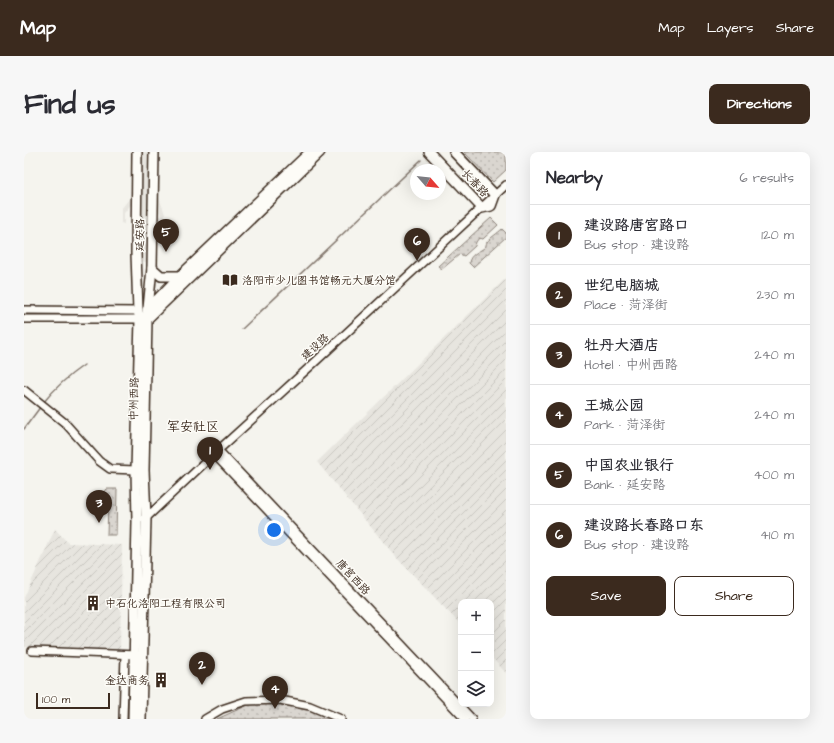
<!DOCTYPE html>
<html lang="en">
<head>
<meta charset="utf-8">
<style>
  :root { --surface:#fff; --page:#f7f7f7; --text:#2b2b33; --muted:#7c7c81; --line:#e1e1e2; --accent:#3b2a1e }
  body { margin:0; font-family:"Architects Daughter","LXGW WenKai TC",sans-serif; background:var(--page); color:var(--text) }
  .controls { position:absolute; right:12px; bottom:12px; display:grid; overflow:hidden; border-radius:8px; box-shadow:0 4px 16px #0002 }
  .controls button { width:36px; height:36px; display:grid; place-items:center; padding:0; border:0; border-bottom:1px solid var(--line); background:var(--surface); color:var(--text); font:20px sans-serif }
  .compass { position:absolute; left:386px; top:12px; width:36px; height:36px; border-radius:50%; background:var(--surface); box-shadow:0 4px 16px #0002; rotate:118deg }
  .scale { position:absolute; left:12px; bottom:10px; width:74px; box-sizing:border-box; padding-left:4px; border:2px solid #3b2a1e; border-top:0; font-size:11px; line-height:14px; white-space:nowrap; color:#3b2a1e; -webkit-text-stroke:3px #fdfcf7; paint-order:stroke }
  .you { position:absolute; left:250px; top:378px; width:14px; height:14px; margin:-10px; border:3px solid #fff; border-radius:50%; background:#1a73e8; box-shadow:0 0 0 6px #1a73e833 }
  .badge { display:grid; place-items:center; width:26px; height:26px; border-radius:50%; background:var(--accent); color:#fff; font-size:13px; font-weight:700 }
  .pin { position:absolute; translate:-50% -33px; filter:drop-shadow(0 1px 2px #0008) }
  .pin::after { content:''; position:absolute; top:21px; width:14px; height:12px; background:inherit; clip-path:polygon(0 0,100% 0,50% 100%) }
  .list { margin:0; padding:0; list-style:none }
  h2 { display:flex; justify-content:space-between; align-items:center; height:52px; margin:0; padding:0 16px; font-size:17px }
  h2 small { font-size:13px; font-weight:400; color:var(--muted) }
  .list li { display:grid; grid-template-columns:26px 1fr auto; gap:12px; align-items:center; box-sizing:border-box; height:60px; padding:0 16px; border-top:1px solid var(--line) }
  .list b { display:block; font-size:15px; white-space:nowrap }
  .list p { margin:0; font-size:13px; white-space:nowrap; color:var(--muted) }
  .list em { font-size:13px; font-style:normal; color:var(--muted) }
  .actions { display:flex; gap:8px; padding:12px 16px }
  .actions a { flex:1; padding:9px 0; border:1px solid var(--accent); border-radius:8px; text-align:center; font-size:14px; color:var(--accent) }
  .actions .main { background:var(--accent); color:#fff }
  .icon { flex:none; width:22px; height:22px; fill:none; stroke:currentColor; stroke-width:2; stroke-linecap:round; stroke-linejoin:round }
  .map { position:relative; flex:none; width:482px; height:567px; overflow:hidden; border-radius:8px }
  header { display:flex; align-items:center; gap:24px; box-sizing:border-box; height:56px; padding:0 20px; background:var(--accent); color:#fff }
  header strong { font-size:19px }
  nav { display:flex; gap:22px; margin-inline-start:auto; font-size:14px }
  .intro { display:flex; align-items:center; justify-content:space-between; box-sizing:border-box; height:96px; padding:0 24px }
  h1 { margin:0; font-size:28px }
  .button { padding:10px 18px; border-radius:8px; background:var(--accent); color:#fff; font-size:14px; font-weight:700 }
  main { display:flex; gap:24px; padding:0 24px }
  aside { flex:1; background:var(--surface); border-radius:8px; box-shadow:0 4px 16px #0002 }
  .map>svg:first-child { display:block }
  .built { fill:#e7e5df }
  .industrial { fill:url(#industrial-furrows) }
  .grass { fill:url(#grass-dots); stroke:#8a8077 }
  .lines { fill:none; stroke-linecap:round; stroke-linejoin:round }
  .stream { stroke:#84786e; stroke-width:1.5 }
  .minor-casing { stroke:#3b2a1e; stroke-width:10 }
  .major-casing { stroke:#3b2a1e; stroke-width:12 }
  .minor { stroke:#fdfcf7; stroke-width:7 }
  .major { stroke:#fdfcf7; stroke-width:9 }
  .labels { text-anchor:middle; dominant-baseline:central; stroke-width:3; stroke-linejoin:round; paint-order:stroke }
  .street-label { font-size:11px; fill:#3b2a1e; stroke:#fdfcf7 }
  .poi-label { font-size:11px; fill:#3b2a1e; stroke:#fdfcf7; text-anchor:start }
  .quarter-label { font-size:13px; fill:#3b2a1e; stroke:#fdfcf7 }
</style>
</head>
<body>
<header>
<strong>Map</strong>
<nav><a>Map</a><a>Layers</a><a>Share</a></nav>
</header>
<div class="intro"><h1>Find us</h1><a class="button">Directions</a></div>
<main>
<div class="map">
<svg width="482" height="567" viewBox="0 0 482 567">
  <defs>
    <pattern id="industrial-furrows" width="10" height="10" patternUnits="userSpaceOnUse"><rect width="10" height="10" fill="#e7e5df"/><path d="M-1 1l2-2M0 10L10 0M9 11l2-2" fill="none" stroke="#c7c5bf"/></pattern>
    <pattern id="grass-dots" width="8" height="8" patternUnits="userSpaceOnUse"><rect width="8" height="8" fill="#dad6d0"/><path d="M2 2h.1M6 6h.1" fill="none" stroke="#bcb8b2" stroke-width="1.8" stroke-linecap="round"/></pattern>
  </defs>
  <rect width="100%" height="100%" fill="#f5f4ee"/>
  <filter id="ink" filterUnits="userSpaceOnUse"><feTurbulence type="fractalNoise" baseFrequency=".025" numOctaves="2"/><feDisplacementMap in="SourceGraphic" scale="8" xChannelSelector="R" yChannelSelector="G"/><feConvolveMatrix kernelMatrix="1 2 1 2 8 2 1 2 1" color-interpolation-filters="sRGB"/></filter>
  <g filter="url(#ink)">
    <path class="built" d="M114,0H129V43H134L141,62L140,77H136V62L131,48L128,110H113L111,48L100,61V72L97,71V57L109,42Z"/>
    <g class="industrial">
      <path d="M482,126V521L467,505V450H437V473L371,404L293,310Z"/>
      <path d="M31,377L44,391L98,393L96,499L0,495V446Z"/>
    </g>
    <g class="grass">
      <path d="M440,0H482V18L469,30Z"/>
      <path d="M467,66L474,73L459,87L455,86L452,90L451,94L440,104L436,102L418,117L414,114Z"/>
      <path d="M478,77L482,81V85L449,115L445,111C446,102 455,100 460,96C462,95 462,92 463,90C466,86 474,81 478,77Z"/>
      <path d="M83,337H93L92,383H83L84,352L69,351Z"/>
      <path d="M231,550C261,553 289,555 317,567H193Z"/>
    </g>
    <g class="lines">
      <g class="stream">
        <path d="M218,177L397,8"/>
        <path d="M19,251C31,236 44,224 60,213"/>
        <path d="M0,277L17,254"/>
      </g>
      <g class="minor-casing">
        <g id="minor">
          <path d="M0,158L114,159"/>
          <path d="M0,167H120"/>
          <path d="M0,238L41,271L75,309L86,317L112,318"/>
          <path d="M194,298L448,567"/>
          <path d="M190,302L441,567"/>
          <path d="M119,367L122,366L190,302L290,211L482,33"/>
          <path d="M8,499L114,503"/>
          <path d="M99,567L101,503"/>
          <path d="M181,567L198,557L222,549L256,548L286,554L317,567"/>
        </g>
      </g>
      <g class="major-casing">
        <g id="major">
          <path d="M405,0L458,56L467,54L471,43L430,0"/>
          <path d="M128,116L137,124H156"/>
          <path d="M123,158L156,124L286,0"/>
          <path d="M123,167L296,0"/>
          <path d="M109,567L113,369L112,318L116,167L114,159L112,101L113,0"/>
          <path d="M117,567L122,366L120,318L123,167L128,116L130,0"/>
        </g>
      </g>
      <use href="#minor" class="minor"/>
      <use href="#major" class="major"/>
    </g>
  </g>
  <defs>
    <g id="library-bare" transform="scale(1.2)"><path d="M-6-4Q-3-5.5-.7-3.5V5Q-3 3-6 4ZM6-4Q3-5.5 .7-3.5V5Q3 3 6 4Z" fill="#3b2a1e" stroke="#fdfcf7" stroke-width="2.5" paint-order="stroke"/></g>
    <g id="building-bare" transform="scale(1.2)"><path d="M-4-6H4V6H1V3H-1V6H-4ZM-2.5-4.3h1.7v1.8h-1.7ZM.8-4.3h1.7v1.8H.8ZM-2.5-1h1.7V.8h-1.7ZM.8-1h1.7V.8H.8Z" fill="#3b2a1e" stroke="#fdfcf7" stroke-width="2.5" paint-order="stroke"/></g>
  </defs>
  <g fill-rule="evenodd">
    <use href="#library-bare" x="206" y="128"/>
    <use href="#building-bare" x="69" y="451"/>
    <use href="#building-bare" x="137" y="528"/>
  </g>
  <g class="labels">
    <g class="street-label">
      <text transform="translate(451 31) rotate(46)">长春路</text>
      <text transform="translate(116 83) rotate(-89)">延安路</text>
      <text transform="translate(291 195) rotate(-43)">建设路</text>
      <text transform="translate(110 247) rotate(-89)">中州西路</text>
      <text transform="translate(329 425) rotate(47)">唐宫西路</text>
    </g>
    <g class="poi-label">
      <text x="218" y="128">洛阳市少儿图书馆畅元大厦分馆</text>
      <text x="81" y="451">中石化洛阳工程有限公司</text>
      <text x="125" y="528" text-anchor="end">金达商务</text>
    </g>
    <g class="quarter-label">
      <text x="169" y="275">军安社区</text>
    </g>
  </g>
</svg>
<div class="controls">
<button>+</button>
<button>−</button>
<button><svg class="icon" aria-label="layers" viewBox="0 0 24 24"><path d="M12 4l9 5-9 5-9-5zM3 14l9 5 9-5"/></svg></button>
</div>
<svg class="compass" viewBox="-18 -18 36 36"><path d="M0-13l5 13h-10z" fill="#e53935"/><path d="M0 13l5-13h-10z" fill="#7c7c81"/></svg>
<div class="scale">100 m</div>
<div class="you"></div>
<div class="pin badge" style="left:186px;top:318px">1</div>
<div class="pin badge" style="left:178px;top:533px">2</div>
<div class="pin badge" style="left:75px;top:371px">3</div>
<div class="pin badge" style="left:251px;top:557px">4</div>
<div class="pin badge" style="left:142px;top:100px">5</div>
<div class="pin badge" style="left:393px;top:109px">6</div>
</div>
<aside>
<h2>Nearby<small>6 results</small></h2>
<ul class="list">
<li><span class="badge">1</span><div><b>建设路唐宫路口</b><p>Bus stop · 建设路</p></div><em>120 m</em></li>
<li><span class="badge">2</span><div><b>世纪电脑城</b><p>Place · 菏泽街</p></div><em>230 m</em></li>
<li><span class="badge">3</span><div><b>牡丹大酒店</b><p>Hotel · 中州西路</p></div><em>240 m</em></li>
<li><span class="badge">4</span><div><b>王城公园</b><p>Park · 菏泽街</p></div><em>240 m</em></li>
<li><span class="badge">5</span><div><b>中国农业银行</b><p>Bank · 延安路</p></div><em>400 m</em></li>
<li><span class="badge">6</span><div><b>建设路长春路口东</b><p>Bus stop · 建设路</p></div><em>410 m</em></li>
</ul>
<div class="actions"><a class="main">Save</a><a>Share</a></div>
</aside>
</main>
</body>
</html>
